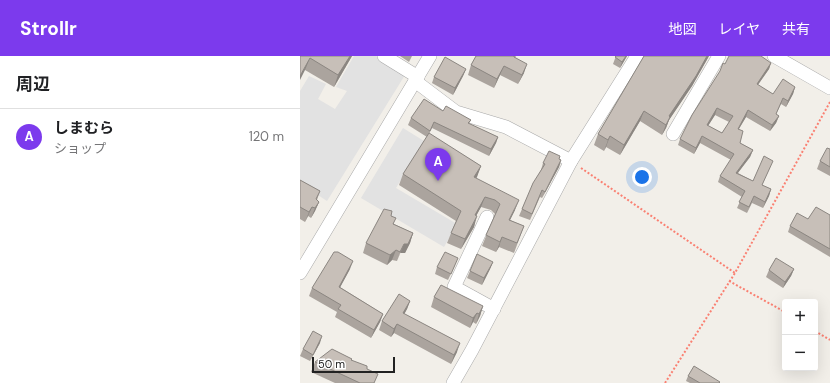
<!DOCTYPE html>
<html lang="ja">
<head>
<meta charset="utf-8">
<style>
  :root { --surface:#fff; --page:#f2f2f2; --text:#202124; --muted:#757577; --line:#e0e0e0; --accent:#7c3aed }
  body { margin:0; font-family:"DM Sans","Noto Sans JP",sans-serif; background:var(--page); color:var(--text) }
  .controls { position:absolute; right:12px; bottom:12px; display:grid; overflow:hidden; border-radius:4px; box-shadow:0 4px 16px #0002 }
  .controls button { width:36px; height:36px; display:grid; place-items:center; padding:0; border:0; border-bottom:1px solid var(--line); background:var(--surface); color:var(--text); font:20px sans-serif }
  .scale { position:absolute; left:12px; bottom:10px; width:83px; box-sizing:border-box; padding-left:4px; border:2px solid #222; border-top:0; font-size:11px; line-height:14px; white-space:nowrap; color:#222; -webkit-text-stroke:3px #fff; paint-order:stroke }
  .you { position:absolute; left:342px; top:121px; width:14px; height:14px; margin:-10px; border:3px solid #fff; border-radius:50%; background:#1a73e8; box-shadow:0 0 0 6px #1a73e833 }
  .badge { display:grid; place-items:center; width:26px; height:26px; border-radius:50%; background:var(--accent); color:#fff; font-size:13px; font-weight:700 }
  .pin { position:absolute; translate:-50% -33px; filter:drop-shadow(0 1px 2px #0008) }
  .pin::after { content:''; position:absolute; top:21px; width:14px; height:12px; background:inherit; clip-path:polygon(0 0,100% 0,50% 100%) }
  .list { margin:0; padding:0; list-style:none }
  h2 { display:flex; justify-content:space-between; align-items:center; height:52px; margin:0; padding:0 16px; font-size:17px }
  h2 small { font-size:13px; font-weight:400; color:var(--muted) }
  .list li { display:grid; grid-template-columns:26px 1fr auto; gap:12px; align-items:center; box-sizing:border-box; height:56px; padding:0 16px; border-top:1px solid var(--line) }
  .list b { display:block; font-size:15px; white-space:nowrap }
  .list p { margin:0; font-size:13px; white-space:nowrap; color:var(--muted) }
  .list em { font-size:13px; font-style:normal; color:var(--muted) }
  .map { position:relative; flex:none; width:530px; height:327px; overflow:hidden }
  header { display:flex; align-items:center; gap:24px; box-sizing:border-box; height:56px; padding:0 20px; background:var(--accent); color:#fff }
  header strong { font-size:19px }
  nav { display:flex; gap:22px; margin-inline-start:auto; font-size:14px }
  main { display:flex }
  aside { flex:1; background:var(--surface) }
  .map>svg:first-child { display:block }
  .parking { fill:#e2e2e2 }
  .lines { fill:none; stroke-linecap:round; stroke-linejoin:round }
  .minor-casing { stroke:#a9a9a9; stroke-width:14 }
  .path { stroke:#fa8072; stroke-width:2; stroke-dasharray:2 2; stroke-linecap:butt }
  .minor { stroke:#fff; stroke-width:13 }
  .wall { fill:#aba49e; fill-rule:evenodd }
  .shaded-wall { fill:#8b8681 }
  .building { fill:#c7bfb8; stroke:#8b8681; fill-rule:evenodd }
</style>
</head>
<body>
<header>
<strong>Strollr</strong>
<nav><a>地図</a><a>レイヤ</a><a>共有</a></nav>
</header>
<main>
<aside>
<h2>周辺<small></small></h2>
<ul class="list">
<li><span class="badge">A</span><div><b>しまむら</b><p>ショップ</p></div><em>120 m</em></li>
</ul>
</aside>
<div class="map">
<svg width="530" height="327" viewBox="0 0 530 327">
  <rect width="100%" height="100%" fill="#f2efe9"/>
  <g class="parking">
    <path d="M54,0H76L105,19L27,145L0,127V35L9,20L26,28L18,43L35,53L47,35L36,31Z"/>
    <path d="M103,72L124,85L96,132L157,168L144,191L61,142Z"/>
  </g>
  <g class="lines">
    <g class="minor-casing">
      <g id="minor">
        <path d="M84,0L118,21"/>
        <path d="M474,0L530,32"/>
        <path d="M115,25L156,56L206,71L271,105"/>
        <path d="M373,78L419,0"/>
        <path d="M187,161L154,231L194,253"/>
        <path d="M0,217L130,0"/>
        <path d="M153,327L172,294L271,105L337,0"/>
      </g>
    </g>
    <g class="path">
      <path d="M281,112L435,217"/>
      <path d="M429,225L485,256"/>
      <path d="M515,275L530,284"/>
      <path d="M365,327L435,217L530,46"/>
    </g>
    <use href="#minor" class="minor"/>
  </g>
  <g class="wall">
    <path d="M0,0H52L34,31L5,14Z"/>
    <path d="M100,0H112L109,6Z"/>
    <path d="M176,0H216L215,2L224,17L218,28L200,19L194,32L168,19L171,9Z"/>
    <path d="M316,0H327L320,12L313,8Z"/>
    <path d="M344,0H409L392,30L369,64L366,72L362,79L340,65L320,99L306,91L304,95L294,89L298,78Z"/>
    <path d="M471,7L469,13L458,29L473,38L495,31L493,38L486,51L481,48L476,58L479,60L476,67L470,75L446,61L439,73L440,87L453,94L450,101L438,117L453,125L470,111L462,129L471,133L469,140L463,152L452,147L447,157L437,152L442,141L418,126L420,120L431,104L400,87L394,98L378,89L380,83L425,8ZM415,59L429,66L422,77L408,70Z"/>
    <path d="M166,13L163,20L153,39L132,27L134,21Z"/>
    <path d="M143,55L171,64L169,68L198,81L196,87L189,100L132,72L129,78L181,110L176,122L215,154L210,164L224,170L214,197L199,191L196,196L182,190L195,158L191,154L181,151L176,160L174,171L161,193L147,187L156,165L99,129L103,118L127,81L108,69L111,62Z"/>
    <path d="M530,93V120L517,113L520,105Z"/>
    <path d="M259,103L261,104L259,111L242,142L240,141L230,164L219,160L222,153L241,114L243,107Z"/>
    <path d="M0,124L20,135L17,144L19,146L15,155L11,162L8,160L5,166L0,163Z"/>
    <path d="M530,159V201L488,176L490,170L508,163Z"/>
    <path d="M91,160L94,168L113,177L110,187L105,197H100L97,205L92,204L87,209L63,197L66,187Z"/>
    <path d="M193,206L190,213L182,229L167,222L170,215Z"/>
    <path d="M155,209L148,224L135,218L137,211Z"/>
    <path d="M50,213L40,231L83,258L80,266L71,282L35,261L37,256L9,240L12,232Z"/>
    <path d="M494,213L491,220L483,232L466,221L469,214Z"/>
    <path d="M134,241L183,250L180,260L176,268L173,266L170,272L131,251Z"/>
    <path d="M110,245L107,253L104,258L157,296L151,308L94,277L91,281L79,274L82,265Z"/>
    <path d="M20,287L10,305L0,300L3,293Z"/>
    <path d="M51,304L67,313L74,327H35L11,316L15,306Z"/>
    <path d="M388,320L420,326L419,327H390L386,325Z"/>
  </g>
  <g class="shaded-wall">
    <path d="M50,0H52L34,31L38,19Z"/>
    <path d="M326,0H327L320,12L322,6Z"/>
    <path d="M407,0H409L392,30L369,64L366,72L362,79L369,60Z"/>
    <path d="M10,2L5,14L0,24V20Z"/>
    <path d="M471,7L469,13L454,34L457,28Z"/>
    <path d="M227,8L224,17L218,28L222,19Z"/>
    <path d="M204,10L200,19L194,32L197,23Z"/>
    <path d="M166,13L163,20L153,39L155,32Z"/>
    <path d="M495,31L493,38L486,51L488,45Z"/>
    <path d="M417,52L415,59L404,76L407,69Z"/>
    <path d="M448,54L446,61L435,79L438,73Z"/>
    <path d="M344,55L340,65L320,99L324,89Z"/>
    <path d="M479,60L476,67L470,75L472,69Z"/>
    <path d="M310,80L306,91L304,95L308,84Z"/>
    <path d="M402,80L400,87L394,98L396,92Z"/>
    <path d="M198,81L196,87L189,100L191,93Z"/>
    <path d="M453,94L450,101L433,123L436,117Z"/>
    <path d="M261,104L259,111L242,142Z"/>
    <path d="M181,110L177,121L170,132L174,121Z"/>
    <path d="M471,133L469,140L463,152L465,146Z"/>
    <path d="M185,141L181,151L171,169L175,159Z"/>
    <path d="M219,144L215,154L205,174L209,164Z"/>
    <path d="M19,146L15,155L11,162L15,152Z"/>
    <path d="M12,151L8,160L5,166L9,156Z"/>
    <path d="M177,160L174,171L161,193L165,183Z"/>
    <path d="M113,177L110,187L105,197H100L97,205L104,188Z"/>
    <path d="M202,181L199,191L196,196Z"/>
    <path d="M96,194L92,204L87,209L90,199Z"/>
    <path d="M53,205L50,213L36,239L39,231Z"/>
    <path d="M193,206L190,213L182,229L184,222Z"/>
    <path d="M494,213L491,220L483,232L485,226Z"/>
    <path d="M110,245L107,253L100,266L103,257Z"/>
    <path d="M183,250L180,260L176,268L179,258Z"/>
    <path d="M177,257L173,266L170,272L173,262Z"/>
    <path d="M83,258L80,266L71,282L74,274Z"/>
    <path d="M97,268L94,277L91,281L94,273Z"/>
    <path d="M22,280L20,287L10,305L13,299Z"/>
    <path d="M160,287L157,296L151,308L154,299Z"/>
  </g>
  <g class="building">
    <path d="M0,0H50L38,19L10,2L0,20Z"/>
    <path d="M176,0H214V1L227,8L222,19L204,10L197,23L171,9Z"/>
    <path d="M316,0H326L322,6L315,1Z"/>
    <path d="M344,0H407L396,20L369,60L370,61L366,69L344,55L324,89L310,80L308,84L298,78Z"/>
    <path d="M429,0H461L471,7L457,28L473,38L483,23L495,31L488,45L483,42L476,58L479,60L472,69L448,54L438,73L443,75L440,87L453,94L436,117L453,125L464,100L473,105L462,129L471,133L465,146L454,140L449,151L439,146L445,135L420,120L434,98L402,80L396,92L380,83L392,59L420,15L423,7L425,8ZM417,52L433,60L422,77L407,69Z"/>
    <path d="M145,1L166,13L155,32L134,21Z"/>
    <path d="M124,43L143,55L146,50L171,64L168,67L198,81L191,93L134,66L130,75L111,62Z"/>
    <path d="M129,77L181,110L174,121L219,144L209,164L224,170L217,187L202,181L200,186L186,179L200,148L195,144L185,141L175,159L177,160L165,183L151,177L161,155L103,118Z"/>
    <path d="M527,92L530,93V111L520,105Z"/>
    <path d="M249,95L260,100L259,103L261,104L245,136L242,134L232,158L222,153L233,127L245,108L243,107Z"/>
    <path d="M0,124L20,135L16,143L19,146L15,152L12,151L9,156L0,151Z"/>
    <path d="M516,151L530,159V193L490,170L497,157L508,163Z"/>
    <path d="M84,153L92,155L91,160L96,162L93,168L113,177L108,188H104L100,196L96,194L90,199L66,187Z"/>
    <path d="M34,196H38L53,205L39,231L83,258L74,274L38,253L41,249L12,232Z"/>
    <path d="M145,196L158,202L151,218L137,211Z"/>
    <path d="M177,198L193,206L184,222L170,215Z"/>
    <path d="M476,202L494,213L485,226L469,214Z"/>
    <path d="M141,229L183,250L179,258L177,257L173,262L134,241Z"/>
    <path d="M99,238L110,245L103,257L160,287L154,299L97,268L94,273L82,265Z"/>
    <path d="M13,275L22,280L13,299L3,293Z"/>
    <path d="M32,293L52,303L51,304L67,310V313L78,318L74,327H60L15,306Z"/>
    <path d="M394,310L420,326L419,327H400L388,320Z"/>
  </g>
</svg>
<div class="controls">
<button>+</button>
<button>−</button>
</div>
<div class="scale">50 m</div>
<div class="you"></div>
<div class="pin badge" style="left:138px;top:125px">A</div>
</div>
</main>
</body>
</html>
